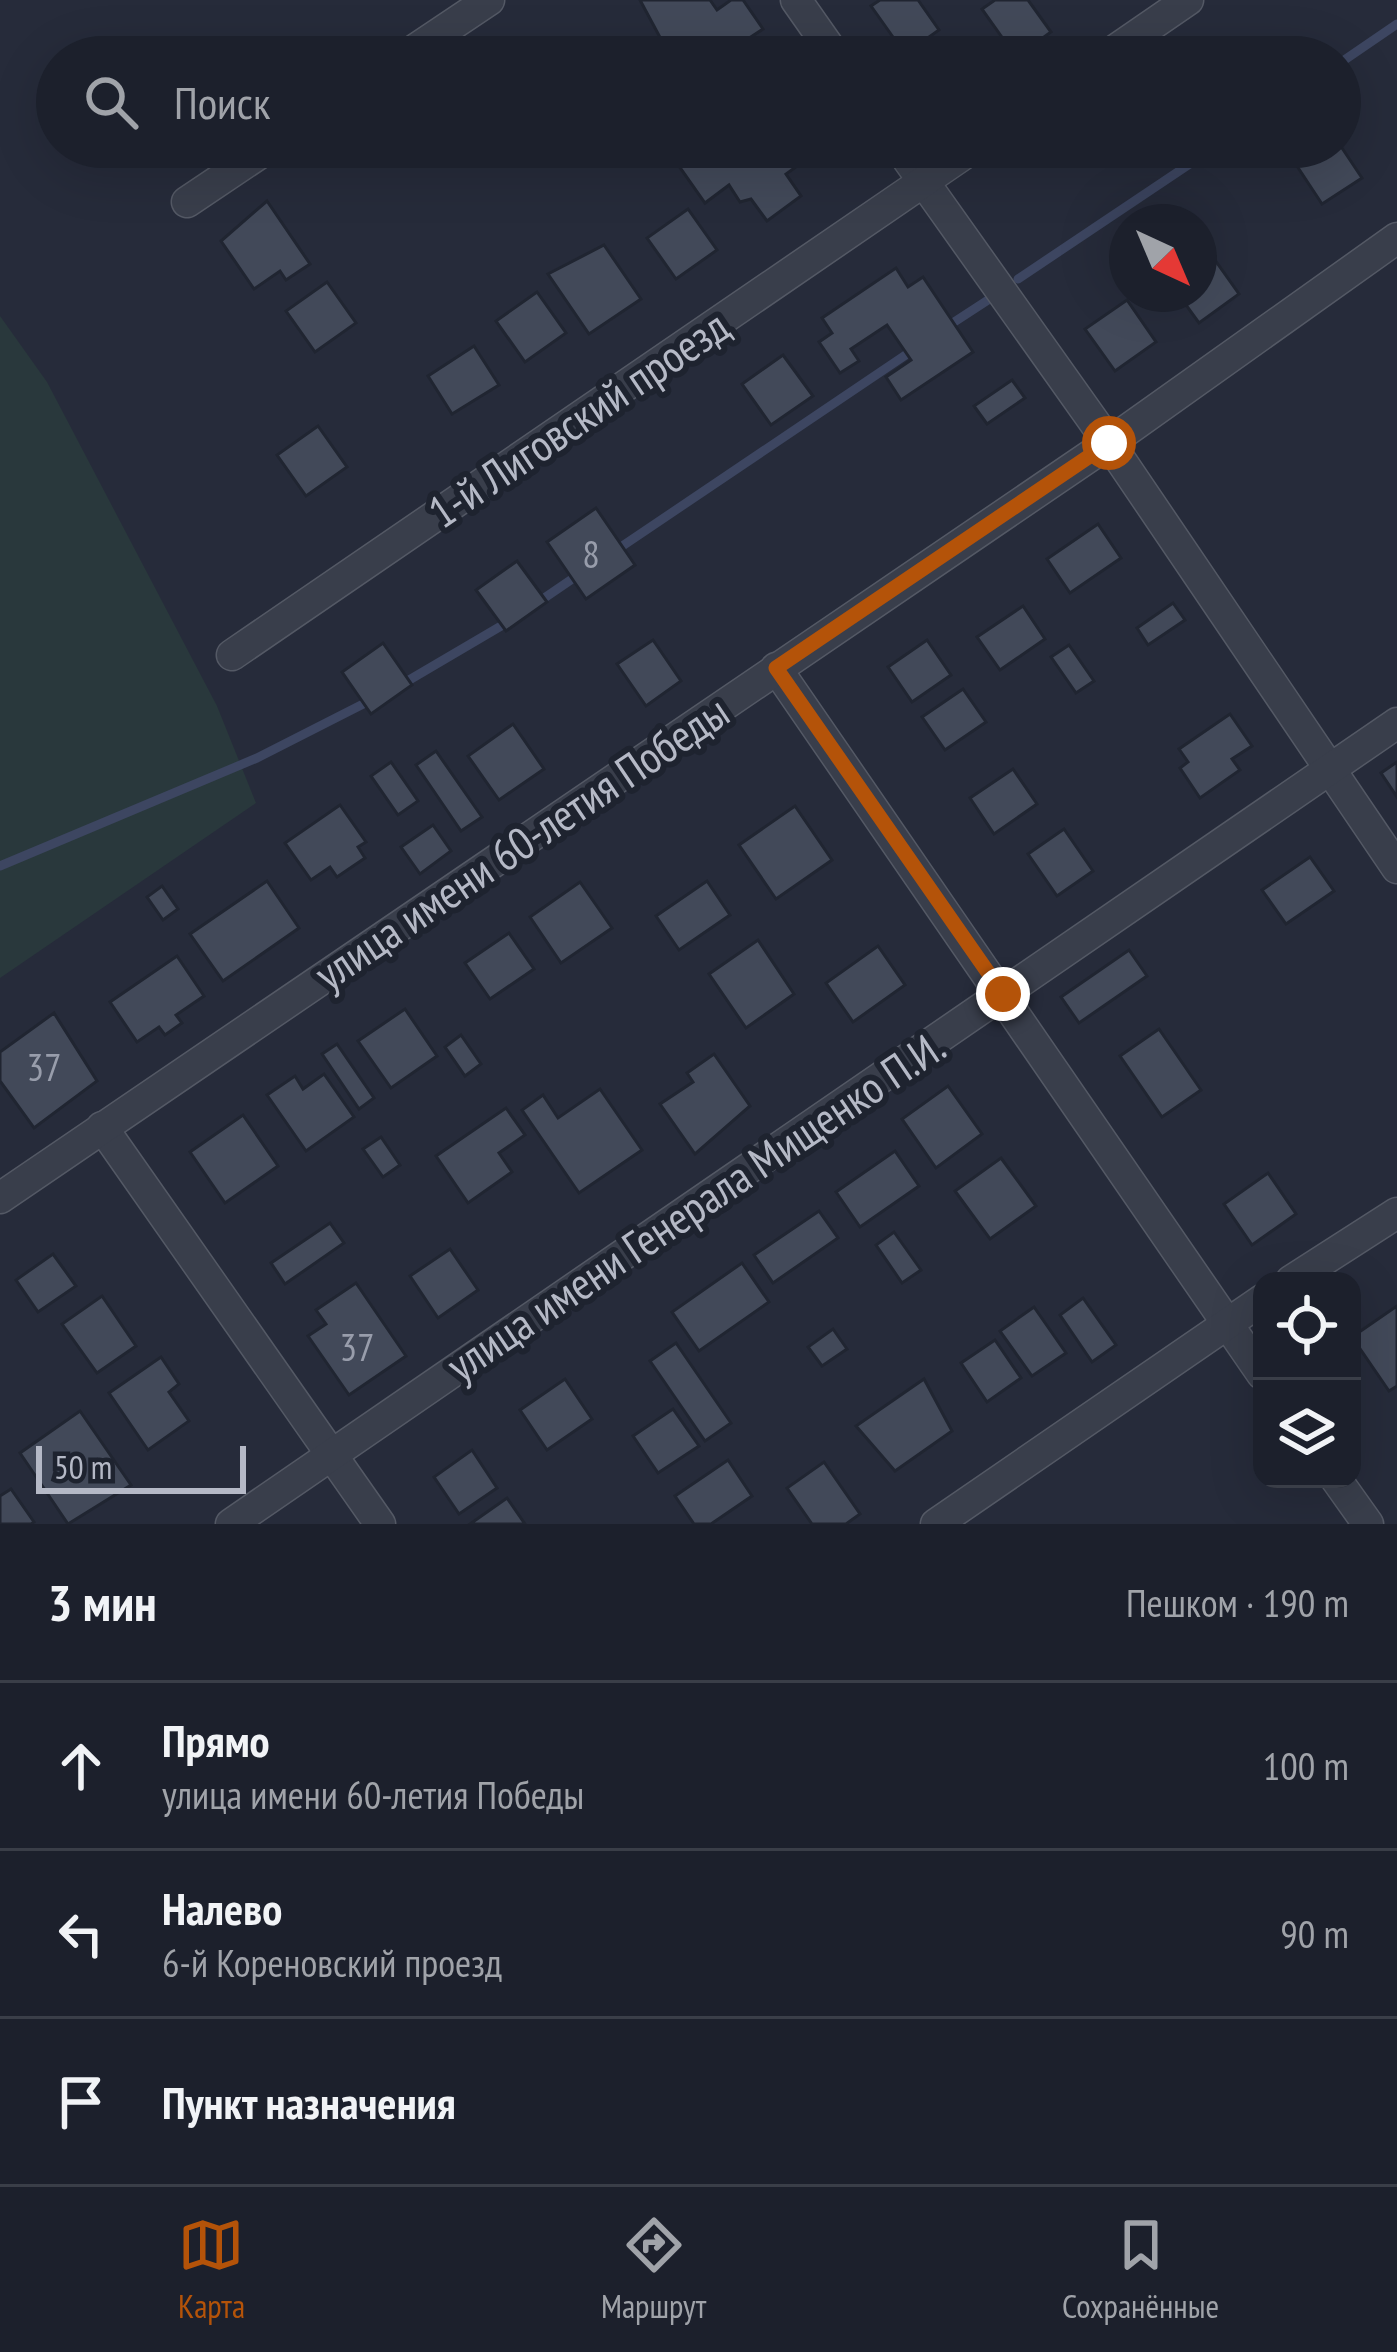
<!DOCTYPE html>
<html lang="ru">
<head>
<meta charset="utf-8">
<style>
  :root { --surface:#1c202c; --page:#292d38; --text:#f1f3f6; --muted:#a0a3a9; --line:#3a3e48; --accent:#b45309 }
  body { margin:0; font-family:"PT Sans Narrow",sans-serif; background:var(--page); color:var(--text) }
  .controls { position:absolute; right:36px; bottom:36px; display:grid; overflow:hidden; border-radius:24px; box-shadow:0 12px 48px #0002 }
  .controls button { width:108px; height:108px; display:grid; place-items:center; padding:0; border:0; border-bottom:3px solid var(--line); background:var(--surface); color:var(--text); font:60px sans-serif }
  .compass { position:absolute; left:1109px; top:204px; width:108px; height:108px; border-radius:50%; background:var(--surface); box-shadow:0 12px 48px #0002; rotate:136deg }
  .scale { position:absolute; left:36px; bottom:30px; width:210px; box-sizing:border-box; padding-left:12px; border:6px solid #b5b9c6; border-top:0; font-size:33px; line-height:42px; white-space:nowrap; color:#b5b9c6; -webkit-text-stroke:9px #1e232f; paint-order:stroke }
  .stop { position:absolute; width:36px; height:36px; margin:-27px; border:9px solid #b45309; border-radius:50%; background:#fff }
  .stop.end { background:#b45309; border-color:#fff; box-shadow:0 3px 12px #0008 }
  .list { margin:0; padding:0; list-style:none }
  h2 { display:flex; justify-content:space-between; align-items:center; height:156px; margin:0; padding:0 48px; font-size:51px }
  h2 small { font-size:39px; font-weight:400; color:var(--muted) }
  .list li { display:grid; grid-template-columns:78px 1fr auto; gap:36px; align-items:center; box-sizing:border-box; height:168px; padding:0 48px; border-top:3px solid var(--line) }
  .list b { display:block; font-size:45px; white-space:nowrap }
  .list p { margin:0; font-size:39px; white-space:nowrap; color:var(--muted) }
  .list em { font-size:39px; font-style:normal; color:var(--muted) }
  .icon { flex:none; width:66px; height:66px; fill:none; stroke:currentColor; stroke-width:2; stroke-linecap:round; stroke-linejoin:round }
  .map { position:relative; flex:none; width:1397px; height:1524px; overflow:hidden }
  .search { position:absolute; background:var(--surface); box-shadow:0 12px 48px #0002; left:36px; right:36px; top:36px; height:132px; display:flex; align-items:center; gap:30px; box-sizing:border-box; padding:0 42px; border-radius:66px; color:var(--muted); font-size:45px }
  .sheet { height:660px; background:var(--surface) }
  nav { display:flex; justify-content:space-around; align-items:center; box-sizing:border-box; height:168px; border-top:3px solid var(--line); background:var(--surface); font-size:33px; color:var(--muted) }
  nav a { display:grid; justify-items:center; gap:6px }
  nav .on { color:var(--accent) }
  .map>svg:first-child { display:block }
  .green { fill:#29383c }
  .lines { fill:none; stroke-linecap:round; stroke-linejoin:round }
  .stream { stroke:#3d4661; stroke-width:9 }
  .building { fill:#424959; stroke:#202531; stroke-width:3 }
  .minor-casing { stroke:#545965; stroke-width:33 }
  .minor { stroke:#393e4b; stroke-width:30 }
  .route { stroke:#b45309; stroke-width:15 }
  .labels { text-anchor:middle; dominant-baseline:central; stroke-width:12; stroke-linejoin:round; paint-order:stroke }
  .number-label { font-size:39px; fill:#989dab }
  .street-label { font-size:45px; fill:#b5b9c6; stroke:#1e232f }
</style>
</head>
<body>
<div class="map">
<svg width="1397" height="1524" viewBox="0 0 1397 1524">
  <rect width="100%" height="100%" fill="#262b3a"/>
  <path class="green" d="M0,316L47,382L217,706L256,803L0,978Z"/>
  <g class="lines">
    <g class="stream">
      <path d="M1340,63L1397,24"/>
      <path d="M1018,279L1215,147"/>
      <path d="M945,328L988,300"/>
      <path d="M612,553L916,348"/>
      <path d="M537,603L578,575"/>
      <path d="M399,686L508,622"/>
      <path d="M0,866L257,758L373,699"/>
    </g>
  </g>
  <g class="building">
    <path d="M640,0H710L717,10L731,0H743L763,29L740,44L736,38L708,57H679L675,52L670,56Z"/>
    <path d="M880,0H918L939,30L905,54L871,6Z"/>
    <path d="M995,0H1028L1051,32L1016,57L982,9Z"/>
    <path d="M1340,145L1362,178L1322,204L1293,160L1313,147Z"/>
    <path d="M706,147H787L800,164L786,174L801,196L767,221L751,199L740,202L729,185L705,203L679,166Z"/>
    <path d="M267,201L310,264L286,280L280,271L254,289L221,241Z"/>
    <path d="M688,209L717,250L676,279L647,238Z"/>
    <path d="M604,245L641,299L589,334L548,274Z"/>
    <path d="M1210,253L1239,294L1199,323L1178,294H1199V260Z"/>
    <path d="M896,268L908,287L923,277L973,352L901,400L886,377L911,360L887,325L851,349L859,361L840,373L819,342L832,333L822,318Z"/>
    <path d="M327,282L356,323L315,352L286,311Z"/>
    <path d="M537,292L566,333L525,362L496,321Z"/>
    <path d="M1127,300L1156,342L1115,371L1085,329Z"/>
    <path d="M474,346L499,385L452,414L428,376Z"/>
    <path d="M783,355L813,396L771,425L742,384Z"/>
    <path d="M1012,380L1025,398L987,424L974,406Z"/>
    <path d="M318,426L347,467L306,496L277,455Z"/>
    <path d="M596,508L635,565L586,599L547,542Z"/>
    <path d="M1098,524L1121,558L1070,593L1047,559Z"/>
    <path d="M517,561L547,602L506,631L476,590Z"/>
    <path d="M1173,603L1185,620L1148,645L1137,628Z"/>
    <path d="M1023,606L1045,639L1000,670L977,637Z"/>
    <path d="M653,640L681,681L646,706L617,664Z"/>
    <path d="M927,640L951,675L912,702L888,667Z"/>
    <path d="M383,643L412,685L371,714L342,672Z"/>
    <path d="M1069,645L1094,681L1076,693L1051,657Z"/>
    <path d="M963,689L986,722L945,750L922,717Z"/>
    <path d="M1230,714L1252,746L1232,759L1240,770L1200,798L1180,768L1188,762L1179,749Z"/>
    <path d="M513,724L544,769L499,800L468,756Z"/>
    <path d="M436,751L482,817L461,831L416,765Z"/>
    <path d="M391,762L418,801L398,815L371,776Z"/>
    <path d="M1397,762V797L1381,773Z"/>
    <path d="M1013,769L1037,804L994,834L970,798Z"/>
    <path d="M340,805L366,842L358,847L365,858L337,877L330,867L311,880L285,843Z"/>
    <path d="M795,806L832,860L776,899L739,845Z"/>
    <path d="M433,825L451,851L420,874L401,847Z"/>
    <path d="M1064,829L1093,871L1057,896L1028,854Z"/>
    <path d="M1310,857L1334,891L1286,924L1262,890Z"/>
    <path d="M267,881L299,928L223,981L190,934Z"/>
    <path d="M707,881L730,915L679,950L656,916Z"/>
    <path d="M580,882L612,928L561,963L530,917Z"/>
    <path d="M162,886L178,909L163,920L147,897Z"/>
    <path d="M509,933L534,969L490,999L465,963Z"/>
    <path d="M758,940L794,994L746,1028L709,974Z"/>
    <path d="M878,946L905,985L853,1022L826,983Z"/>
    <path d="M1129,950L1147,976L1079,1023L1061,997Z"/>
    <path d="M177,956L204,996L176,1015L182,1023L165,1035L159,1027L137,1042L110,1002Z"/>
    <path d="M405,1009L437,1056L391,1088L358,1041Z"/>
    <path d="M54,1013L97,1081L34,1128L0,1081V1052Z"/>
    <path d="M1159,1029L1201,1090L1162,1117L1120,1056Z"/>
    <path d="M461,1035L481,1064L465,1076L445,1047Z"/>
    <path d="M337,1044L374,1098L359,1109L322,1054Z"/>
    <path d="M714,1054L750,1106L695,1154L660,1104L693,1082L687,1073Z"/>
    <path d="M324,1074L354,1117L306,1151L267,1095L295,1076L303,1089Z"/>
    <path d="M948,1086L982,1134L936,1168L902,1119Z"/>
    <path d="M600,1089L642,1150L579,1193L522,1110L543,1095L558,1118Z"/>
    <path d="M506,1108L525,1135L499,1153L512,1172L468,1203L436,1156Z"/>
    <path d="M243,1115L278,1166L225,1203L190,1152Z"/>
    <path d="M381,1137L400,1165L383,1177L363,1149Z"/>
    <path d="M895,1151L919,1186L860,1227L836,1192Z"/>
    <path d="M1001,1158L1036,1206L990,1239L955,1191Z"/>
    <path d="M1268,1173L1296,1214L1252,1245L1224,1204Z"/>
    <path d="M819,1211L838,1238L773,1283L754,1255Z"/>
    <path d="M330,1223L344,1243L285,1284L271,1263Z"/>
    <path d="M894,1232L921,1270L902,1283L876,1245Z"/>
    <path d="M450,1249L478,1290L438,1318L410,1276Z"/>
    <path d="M53,1254L76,1286L38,1312L16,1280Z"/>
    <path d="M742,1263L769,1302L699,1351L672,1312Z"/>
    <path d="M356,1283L406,1356L349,1395L308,1336L326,1324L316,1310Z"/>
    <path d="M102,1296L136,1346L97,1373L62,1324Z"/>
    <path d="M1083,1298L1116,1345L1092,1362L1060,1315Z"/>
    <path d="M1397,1306V1386L1389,1391L1352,1337Z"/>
    <path d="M1034,1307L1066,1353L1032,1376L1000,1331Z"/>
    <path d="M833,1329L847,1349L822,1366L808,1347Z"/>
    <path d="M995,1340L1021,1378L987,1402L961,1363Z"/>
    <path d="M676,1343L731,1423L705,1441L650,1361Z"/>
    <path d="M161,1357L179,1384L169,1392L189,1421L148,1450L109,1393Z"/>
    <path d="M565,1379L592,1419L547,1450L520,1410Z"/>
    <path d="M924,1379L952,1431L895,1471L856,1426Z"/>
    <path d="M673,1409L699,1446L658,1473L633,1436Z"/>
    <path d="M80,1411L131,1485L68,1524L20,1453Z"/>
    <path d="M472,1450L497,1488L459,1514L434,1477Z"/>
    <path d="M728,1460L752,1496L711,1524H694L675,1496Z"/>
    <path d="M824,1462L860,1514L846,1524H812L787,1488Z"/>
    <path d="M11,1489L34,1522L31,1524H0V1496Z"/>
    <path d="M507,1498L525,1524H470Z"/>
  </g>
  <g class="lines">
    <g class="minor-casing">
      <g id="minor">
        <path d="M796,0L836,57"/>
        <path d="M404,57L489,0"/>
        <path d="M1105,57L1188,0"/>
        <path d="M899,147L1109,443L1397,868"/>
        <path d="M187,202L269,147"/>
        <path d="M232,655L974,147"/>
        <path d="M776,668L1262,1374"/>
        <path d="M102,1127L380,1524"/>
        <path d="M0,1198L1109,443L1397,238"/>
        <path d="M1291,1281L1397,1213"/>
        <path d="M1336,1479L1368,1524"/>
        <path d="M231,1524L1397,723"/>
        <path d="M936,1524L1262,1300"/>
      </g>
    </g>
    <use href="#minor" class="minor"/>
  </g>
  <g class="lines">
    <path class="route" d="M1003,994L776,668L1109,443"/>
  </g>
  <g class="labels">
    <g class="number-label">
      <text x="591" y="553">8</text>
      <text x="44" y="1066">37</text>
      <text x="357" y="1346">37</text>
    </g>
    <g class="street-label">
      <text transform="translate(578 418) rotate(-34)">1-й Лиговский проезд</text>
      <text transform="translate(521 842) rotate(-34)">улица имени 60-летия Победы</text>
      <text transform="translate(695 1205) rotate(-34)">улица имени Генерала Мищенко П.И.</text>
    </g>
  </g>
</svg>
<div class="controls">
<button><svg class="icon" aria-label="locate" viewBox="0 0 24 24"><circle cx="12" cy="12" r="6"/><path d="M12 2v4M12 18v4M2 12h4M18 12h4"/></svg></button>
<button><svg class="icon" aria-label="layers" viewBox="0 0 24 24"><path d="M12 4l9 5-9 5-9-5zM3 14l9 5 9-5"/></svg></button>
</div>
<svg class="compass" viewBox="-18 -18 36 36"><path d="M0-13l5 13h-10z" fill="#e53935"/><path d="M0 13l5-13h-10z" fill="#a0a3a9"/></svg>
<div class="scale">50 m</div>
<div class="stop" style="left:1109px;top:443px"></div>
<div class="stop end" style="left:1003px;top:994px"></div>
<div class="search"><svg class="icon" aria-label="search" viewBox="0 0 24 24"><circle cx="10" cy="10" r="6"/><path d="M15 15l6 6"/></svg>Поиск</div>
</div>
<section class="sheet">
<h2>3 мин<small>Пешком · 190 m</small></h2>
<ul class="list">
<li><svg class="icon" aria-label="ahead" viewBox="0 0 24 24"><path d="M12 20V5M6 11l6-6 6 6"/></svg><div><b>Прямо</b><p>улица имени 60-летия Победы</p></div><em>100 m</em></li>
<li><svg class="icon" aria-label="left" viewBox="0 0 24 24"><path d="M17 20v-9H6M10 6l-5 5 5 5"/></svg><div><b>Налево</b><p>6-й Кореновский проезд</p></div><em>90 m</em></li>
<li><svg class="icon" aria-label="arrive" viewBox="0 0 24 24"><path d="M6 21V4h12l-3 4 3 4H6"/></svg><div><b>Пункт назначения</b></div></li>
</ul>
</section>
<nav>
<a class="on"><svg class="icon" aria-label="map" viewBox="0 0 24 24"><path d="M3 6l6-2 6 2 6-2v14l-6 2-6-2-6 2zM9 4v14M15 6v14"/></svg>Карта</a>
<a><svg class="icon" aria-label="directions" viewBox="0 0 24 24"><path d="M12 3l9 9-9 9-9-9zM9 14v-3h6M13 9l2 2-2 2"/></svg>Маршрут</a>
<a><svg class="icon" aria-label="saved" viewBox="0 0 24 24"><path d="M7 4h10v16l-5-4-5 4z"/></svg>Сохранённые</a>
</nav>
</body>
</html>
